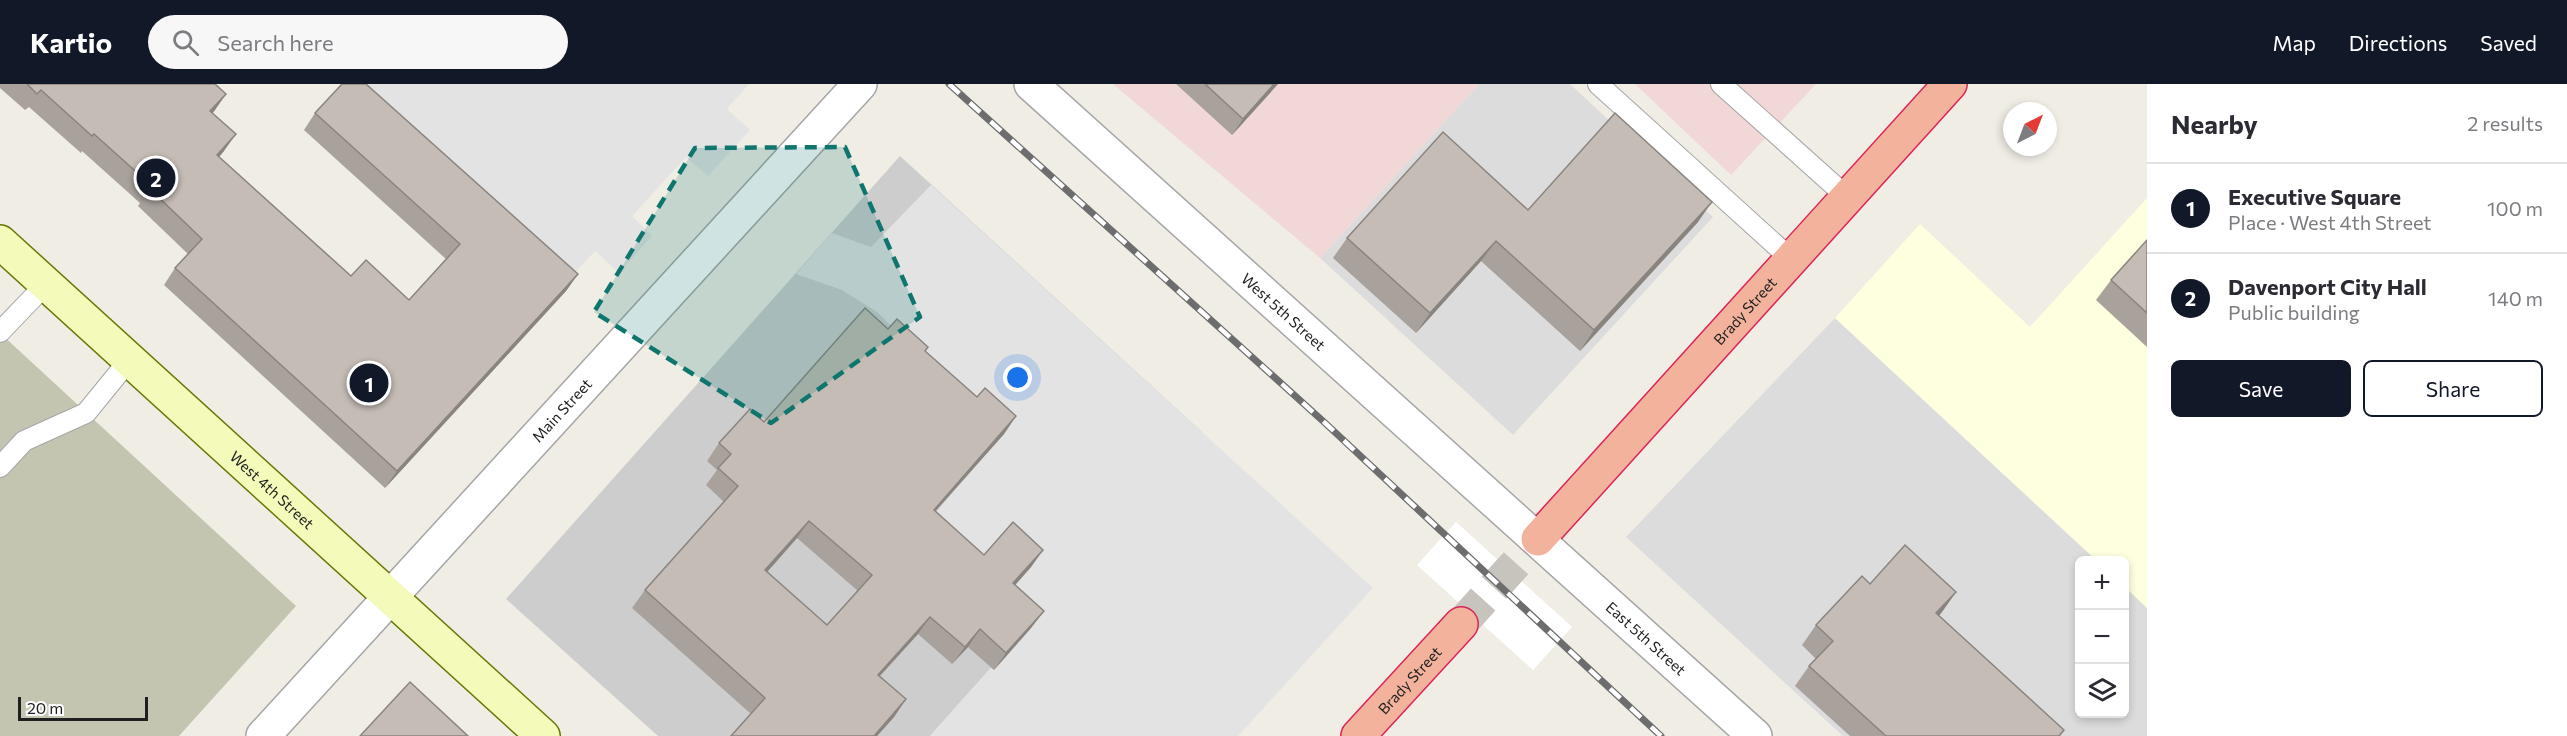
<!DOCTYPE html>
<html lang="en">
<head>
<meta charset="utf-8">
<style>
  :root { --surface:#fff; --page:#f7f7f7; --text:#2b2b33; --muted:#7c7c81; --line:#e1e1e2; --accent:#111827 }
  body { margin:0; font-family:Commissioner,sans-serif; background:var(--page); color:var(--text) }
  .controls { position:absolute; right:18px; bottom:18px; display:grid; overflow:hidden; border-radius:9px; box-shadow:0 3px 9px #0003 }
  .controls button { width:54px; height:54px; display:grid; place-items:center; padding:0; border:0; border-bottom:2px solid var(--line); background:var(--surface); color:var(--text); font:30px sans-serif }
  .compass { position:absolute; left:2003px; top:18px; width:54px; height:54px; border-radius:50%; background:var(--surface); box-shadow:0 3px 9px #0003; rotate:42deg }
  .scale { position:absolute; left:18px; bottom:15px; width:130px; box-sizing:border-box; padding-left:6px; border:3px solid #1f1f1f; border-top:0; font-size:16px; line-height:21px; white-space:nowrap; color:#1f1f1f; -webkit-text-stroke:4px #fff; paint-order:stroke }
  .you { position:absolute; left:1018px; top:294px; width:21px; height:21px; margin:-15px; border:4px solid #fff; border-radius:50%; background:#1a73e8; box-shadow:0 0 0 9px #1a73e833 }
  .badge { display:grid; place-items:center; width:39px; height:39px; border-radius:50%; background:var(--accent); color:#fff; font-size:20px; font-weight:700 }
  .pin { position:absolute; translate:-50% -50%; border:3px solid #fff; box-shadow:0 2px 6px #0006 }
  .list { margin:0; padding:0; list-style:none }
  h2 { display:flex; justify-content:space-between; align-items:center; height:78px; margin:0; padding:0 24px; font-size:26px }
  h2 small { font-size:20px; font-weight:400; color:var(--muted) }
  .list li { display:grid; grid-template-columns:39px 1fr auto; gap:18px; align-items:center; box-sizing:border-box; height:90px; padding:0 24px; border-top:2px solid var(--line) }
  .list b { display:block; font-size:22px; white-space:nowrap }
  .list p { margin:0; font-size:20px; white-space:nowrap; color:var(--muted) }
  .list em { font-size:20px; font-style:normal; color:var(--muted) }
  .actions { display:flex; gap:12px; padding:18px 24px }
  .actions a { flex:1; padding:14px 0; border:2px solid var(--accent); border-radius:9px; text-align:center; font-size:21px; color:var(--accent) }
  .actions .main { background:var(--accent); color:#fff }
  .icon { flex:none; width:33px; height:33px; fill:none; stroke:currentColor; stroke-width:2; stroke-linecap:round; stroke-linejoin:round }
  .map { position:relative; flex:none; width:2147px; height:652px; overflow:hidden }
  header { display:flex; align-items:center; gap:36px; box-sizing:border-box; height:84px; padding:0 30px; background:var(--accent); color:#fff }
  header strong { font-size:28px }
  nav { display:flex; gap:33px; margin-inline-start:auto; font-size:21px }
  .search { width:420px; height:54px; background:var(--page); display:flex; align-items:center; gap:15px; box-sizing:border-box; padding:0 21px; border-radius:33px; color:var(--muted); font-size:22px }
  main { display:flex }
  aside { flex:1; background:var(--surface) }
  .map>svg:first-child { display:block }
  .residential { fill:#dddcdc }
  .commercial { fill:#f1d7d5 }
  .education { fill:#feffdf }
  .religious { fill:#cdcdcd }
  .construction { fill:#c4c5b1 }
  .parking { fill:#e3e3e3 }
  .pier { fill:#fff }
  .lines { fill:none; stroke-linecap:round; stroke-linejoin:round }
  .trunk-tunnel { stroke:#c6c4bd; stroke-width:33; stroke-dasharray:33 16; stroke-linecap:butt }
  .service-casing { stroke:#a6a6a6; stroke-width:22 }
  .minor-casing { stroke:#a6a6a6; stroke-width:36 }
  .tertiary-casing { stroke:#a6a6a6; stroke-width:36 }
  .secondary-casing { stroke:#677804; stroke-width:36 }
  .trunk-casing { stroke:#dc245b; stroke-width:36 }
  .service { stroke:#fff; stroke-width:20 }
  .minor { stroke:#fff; stroke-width:33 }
  .tertiary { stroke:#fff; stroke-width:33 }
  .secondary { stroke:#f4fab9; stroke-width:33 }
  .trunk { stroke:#f2b29c; stroke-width:33 }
  .rail-casing { stroke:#6d6d6d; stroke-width:7 }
  .rail { stroke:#fff; stroke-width:4.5; stroke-dasharray:14; stroke-linecap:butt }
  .wall { fill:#a9a29c; fill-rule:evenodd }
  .shaded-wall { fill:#8a847f }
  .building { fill:#c5bcb5; stroke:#8a847f; stroke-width:1.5; fill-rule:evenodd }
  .marked { fill:#0f766e; fill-opacity:0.2; stroke:#0f766e; stroke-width:4.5; stroke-dasharray:12 8; stroke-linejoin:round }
  .labels { text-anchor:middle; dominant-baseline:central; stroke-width:4.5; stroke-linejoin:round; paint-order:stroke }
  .street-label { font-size:15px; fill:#1f1f1f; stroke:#fff }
</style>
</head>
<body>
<header>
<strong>Kartio</strong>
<div class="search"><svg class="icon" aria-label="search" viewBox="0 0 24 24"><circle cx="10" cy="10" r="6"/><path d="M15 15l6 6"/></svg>Search here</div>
<nav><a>Map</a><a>Directions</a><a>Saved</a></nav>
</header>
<main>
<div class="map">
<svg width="2147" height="652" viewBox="0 0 2147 652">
  <rect width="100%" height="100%" fill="#f0ede5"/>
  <g class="residential">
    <path d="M1479,0H1570L1713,133L1513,351L1320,174Z"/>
    <path d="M1835,234L2096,476H2080V630H2124L2125,503L2147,524V652H1843L1626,453Z"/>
  </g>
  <g class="commercial">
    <path d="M1113,0H1479L1320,174Z"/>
    <path d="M1635,0H1816L1731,91Z"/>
  </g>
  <path class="education" d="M2147,114V524L2125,503L2124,476H2096L1835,234L1920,140L2030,243Z"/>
  <path class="religious" d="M900,72L1202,348L930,652H658L506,515Z"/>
  <path class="construction" d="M0,249L296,522L179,652H0Z"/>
  <g class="parking">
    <path d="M353,0H749L727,25L750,46L708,92L686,73L632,132L652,152L619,189L595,167L568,196Z"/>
    <path d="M931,101L1373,504L1238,652H930L1028,542L971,488L920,446L1003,350L877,228L842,206L796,190L832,149L871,163Z"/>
  </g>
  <path class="pier" d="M1456,438L1572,543L1533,586L1417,481Z"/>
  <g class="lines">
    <path class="trunk-tunnel" d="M1461,540L1538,455"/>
    <g class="service-casing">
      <g id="service">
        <path d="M1598,0L1791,175"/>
        <path d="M1721,0L1847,113"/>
        <path d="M0,248L46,200"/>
        <path d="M0,383L24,357L86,329L130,275"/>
      </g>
    </g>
    <g class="minor-casing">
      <g id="minor">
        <path id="s1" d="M1031,0L1755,652"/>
      </g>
    </g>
    <g class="tertiary-casing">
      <g id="tertiary">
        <path id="s2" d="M263,652L860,0"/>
      </g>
    </g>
    <g class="secondary-casing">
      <g id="secondary">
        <path id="s3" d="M0,158L543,652"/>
      </g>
    </g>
    <g class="trunk-casing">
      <g id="trunk">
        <path id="s4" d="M1538,455L1950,0"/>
        <path id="s5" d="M1358,652L1461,540"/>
      </g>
    </g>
    <use href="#service" class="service"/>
    <use href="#minor" class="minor"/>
    <use href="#tertiary" class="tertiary"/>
    <use href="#secondary" class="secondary"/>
    <use href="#trunk" class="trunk"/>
    <g class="rail-casing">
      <path id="rail" d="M949,0L1324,338L1661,652"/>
    </g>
    <use href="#rail" class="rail"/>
  </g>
  <g class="wall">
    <path d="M0,0H215L226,10L213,29L224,67L219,73L351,192L409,216L446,175L304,46L315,29L578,190L566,207L385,404L164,201L175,184L188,170L138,122L140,119L82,67L81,69L29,23L25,26L0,4Z"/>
    <path d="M1176,0H1278L1232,51Z"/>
    <path d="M1528,126L1698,138L1580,267L1481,177L1416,249L1333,174L1347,154Z"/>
    <path d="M2147,156V263L2096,216L2111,196Z"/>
    <path d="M925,267L977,313L1016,332L1004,350L936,427L984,471L1043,466L1031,483L1015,501L1044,527L1031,544L994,586L968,563L952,580L918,550L880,592L906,615L894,633L877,652H731L751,630L632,524L645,506L724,418L706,401L717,386L707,377L719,359L764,338ZM797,454L858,507L827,541L767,488Z"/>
    <path d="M1956,508L1939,532L2064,646L2060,652H1850L1795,602L1809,582L1816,575L1802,561L1816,541Z"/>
  </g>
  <g class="shaded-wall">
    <path d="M1274,0H1278L1232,51L1243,35Z"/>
    <path d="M226,10L214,27L198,44L210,27Z"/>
    <path d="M236,50L224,67L206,88L217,71Z"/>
    <path d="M1712,118L1698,138L1580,267L1594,246Z"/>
    <path d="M1496,157L1481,177L1416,249L1430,229Z"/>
    <path d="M578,190L566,207L385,404L397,387Z"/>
    <path d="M1016,332L1004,350L921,443L934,426Z"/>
    <path d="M809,437L797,454L753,504L765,486Z"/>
    <path d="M1043,466L1031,483L1001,517L1013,499Z"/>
    <path d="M1956,508L1942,528L1922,550L1936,529Z"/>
    <path d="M1044,527L1031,544L994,586L1006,569Z"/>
    <path d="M930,533L918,550L865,608L878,591Z"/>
    <path d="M980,545L968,563L952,580L965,563Z"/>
    <path d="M906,615L894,633L877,652H874Z"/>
  </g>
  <g class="building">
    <path d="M27,0H215L226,10L210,27L236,50L217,71L351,192L366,176L409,216L460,160L315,29L342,0H366L578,190L397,387L175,184L202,155L150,105L153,103L94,50L92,52L41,6L37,10Z"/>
    <path d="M1205,0H1274L1243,35Z"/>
    <path d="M1615,29L1712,118L1594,246L1496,157L1430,229L1347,154L1443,48L1528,126Z"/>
    <path d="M2147,156V229L2111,196Z"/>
    <path d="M865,224L888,245L897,235L928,263L925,267L977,313L985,304L1016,332L934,426L984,471L1013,438L1043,466L1013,499L1044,527L1006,569L980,545L965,563L930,533L878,591L906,615L874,652H731L765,614L645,506L738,402L718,384L731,370L719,359L750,325L764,338ZM809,437L872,491L827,541L765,486Z"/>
    <path d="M1905,461L1956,508L1936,529L2064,646L2059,652H1886L1809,582L1833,557L1816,541L1862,492L1870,500Z"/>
    <path d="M410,598L468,652H360Z"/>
  </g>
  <path class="marked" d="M845,63L920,233L771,339L594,228L695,64Z"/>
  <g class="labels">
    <g class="street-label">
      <text stroke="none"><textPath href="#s4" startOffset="308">Brady Street</textPath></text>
      <text stroke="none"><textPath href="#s1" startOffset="340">West 5th Street</textPath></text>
      <text stroke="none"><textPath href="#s2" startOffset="442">Main Street</textPath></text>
      <text stroke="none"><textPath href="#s3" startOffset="368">West 4th Street</textPath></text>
      <text stroke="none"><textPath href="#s1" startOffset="828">East 5th Street</textPath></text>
      <text stroke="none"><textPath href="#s5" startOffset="76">Brady Street</textPath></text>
    </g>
  </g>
</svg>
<div class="controls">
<button>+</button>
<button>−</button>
<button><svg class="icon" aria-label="layers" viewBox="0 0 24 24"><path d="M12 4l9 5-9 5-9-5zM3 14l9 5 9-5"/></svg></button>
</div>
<svg class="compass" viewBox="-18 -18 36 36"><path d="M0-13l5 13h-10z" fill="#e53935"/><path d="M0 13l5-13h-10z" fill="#7c7c81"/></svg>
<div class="scale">20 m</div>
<div class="you"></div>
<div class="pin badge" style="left:369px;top:299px">1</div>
<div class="pin badge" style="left:156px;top:94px">2</div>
</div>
<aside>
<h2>Nearby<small>2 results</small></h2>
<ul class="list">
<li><span class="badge">1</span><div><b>Executive Square</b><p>Place · West 4th Street</p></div><em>100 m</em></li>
<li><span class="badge">2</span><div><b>Davenport City Hall</b><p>Public building</p></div><em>140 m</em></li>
</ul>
<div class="actions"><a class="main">Save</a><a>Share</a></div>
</aside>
</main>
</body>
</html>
